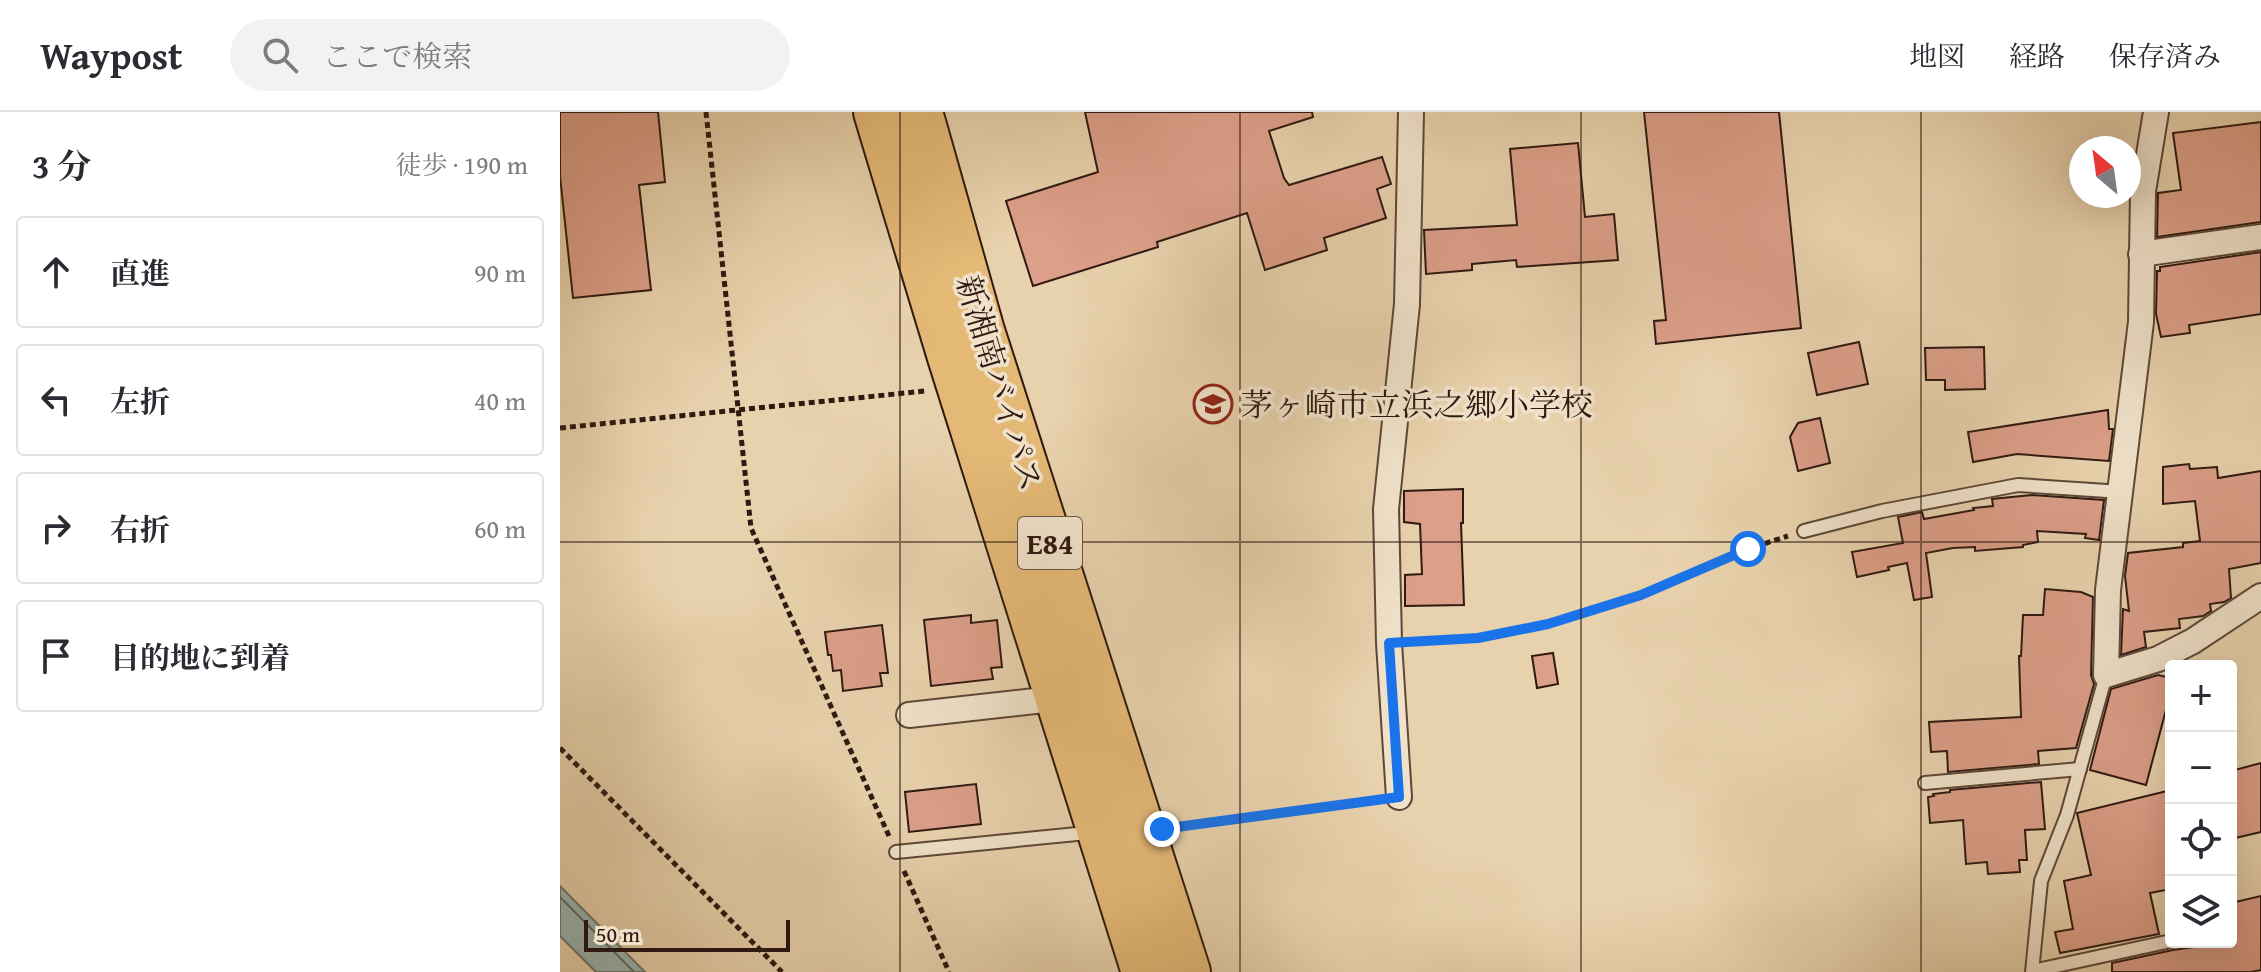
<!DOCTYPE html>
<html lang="ja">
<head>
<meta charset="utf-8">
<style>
  :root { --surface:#fff; --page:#f2f2f3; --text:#2b2b33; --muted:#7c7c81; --line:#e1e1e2 }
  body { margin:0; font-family:"Gentium Book Plus","Noto Serif JP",serif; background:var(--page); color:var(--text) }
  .controls { position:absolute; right:24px; bottom:24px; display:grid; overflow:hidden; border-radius:8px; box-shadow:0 8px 32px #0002 }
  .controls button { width:72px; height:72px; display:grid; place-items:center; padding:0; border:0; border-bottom:2px solid var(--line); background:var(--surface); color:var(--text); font:40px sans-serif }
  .compass { position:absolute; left:1509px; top:24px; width:72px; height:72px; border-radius:50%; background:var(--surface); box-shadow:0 8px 32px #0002; rotate:331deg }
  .scale { position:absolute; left:24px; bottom:20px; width:206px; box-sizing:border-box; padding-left:8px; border:4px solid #2f1911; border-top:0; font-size:22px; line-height:28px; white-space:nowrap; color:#2f1911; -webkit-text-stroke:6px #f0e2ca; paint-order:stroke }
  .stop { position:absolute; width:24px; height:24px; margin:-18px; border:6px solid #1a73e8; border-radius:50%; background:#fff }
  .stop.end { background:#1a73e8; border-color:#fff; box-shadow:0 2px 8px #0008 }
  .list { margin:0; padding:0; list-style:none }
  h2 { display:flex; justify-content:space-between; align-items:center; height:104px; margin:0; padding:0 32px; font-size:34px }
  h2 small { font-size:26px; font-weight:400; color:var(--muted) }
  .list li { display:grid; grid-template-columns:52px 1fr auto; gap:24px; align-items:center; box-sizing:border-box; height:112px; margin:0 16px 16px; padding:0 16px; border:2px solid var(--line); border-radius:8px }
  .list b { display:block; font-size:30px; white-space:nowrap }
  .list em { font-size:26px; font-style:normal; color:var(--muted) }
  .icon { flex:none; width:44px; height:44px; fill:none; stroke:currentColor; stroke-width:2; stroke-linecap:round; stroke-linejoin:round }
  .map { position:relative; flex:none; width:1701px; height:860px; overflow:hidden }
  header { display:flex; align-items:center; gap:48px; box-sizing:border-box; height:112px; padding:0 40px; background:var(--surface); border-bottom:2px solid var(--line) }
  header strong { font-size:38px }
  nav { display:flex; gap:44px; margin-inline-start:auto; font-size:28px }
  .search { width:560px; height:72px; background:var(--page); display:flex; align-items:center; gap:20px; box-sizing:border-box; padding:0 28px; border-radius:44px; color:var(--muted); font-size:30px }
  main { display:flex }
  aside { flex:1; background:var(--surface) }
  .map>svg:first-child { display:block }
  .water { fill:#98b6b1; stroke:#6e7771; stroke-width:2 }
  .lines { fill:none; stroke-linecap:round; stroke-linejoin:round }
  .shore { stroke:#646861; stroke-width:2 }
  .building { fill:#dc9f89; stroke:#2f1911; stroke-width:2 }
  .lane-casing { stroke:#5d4738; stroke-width:16 }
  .street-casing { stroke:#5d4738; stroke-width:28 }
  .highway-casing { stroke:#2f1911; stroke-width:48 }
  .path { stroke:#2f1911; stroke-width:5; stroke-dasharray:6 4; stroke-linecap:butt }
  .lane { stroke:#f0e2ca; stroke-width:12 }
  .street { stroke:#f0e2ca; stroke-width:24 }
  .highway { stroke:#e4b976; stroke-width:44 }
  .route { stroke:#1a73e8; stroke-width:10 }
  .grid { fill:none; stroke:#2f1911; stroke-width:2; stroke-opacity:0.55 }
  .labels { text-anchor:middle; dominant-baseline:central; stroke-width:7; stroke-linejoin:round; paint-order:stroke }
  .shield { fill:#f0e2ca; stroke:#695548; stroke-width:2 }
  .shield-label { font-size:30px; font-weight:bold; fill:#2f1911 }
  .street-label { font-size:32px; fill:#2f1911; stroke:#f0e2ca }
  .poi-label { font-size:32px; fill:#2f1911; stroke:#f0e2ca; text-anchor:start }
</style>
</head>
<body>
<header>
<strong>Waypost</strong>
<div class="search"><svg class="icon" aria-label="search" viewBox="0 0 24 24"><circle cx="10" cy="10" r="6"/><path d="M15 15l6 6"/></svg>ここで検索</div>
<nav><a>地図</a><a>経路</a><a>保存済み</a></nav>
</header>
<main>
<aside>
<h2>3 分<small>徒歩 · 190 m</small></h2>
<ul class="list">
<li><svg class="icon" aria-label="ahead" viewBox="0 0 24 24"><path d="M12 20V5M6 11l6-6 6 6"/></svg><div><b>直進</b></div><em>90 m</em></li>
<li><svg class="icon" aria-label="left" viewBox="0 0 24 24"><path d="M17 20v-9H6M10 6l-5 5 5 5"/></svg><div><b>左折</b></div><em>40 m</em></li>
<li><svg class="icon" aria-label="right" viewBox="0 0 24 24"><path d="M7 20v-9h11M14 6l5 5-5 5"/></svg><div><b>右折</b></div><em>60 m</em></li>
<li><svg class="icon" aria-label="arrive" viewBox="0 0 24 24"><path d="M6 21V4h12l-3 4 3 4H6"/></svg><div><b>目的地に到着</b></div></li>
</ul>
</aside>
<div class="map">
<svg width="1701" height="860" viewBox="0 0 1701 860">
  <rect width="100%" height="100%" fill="#e8d2ad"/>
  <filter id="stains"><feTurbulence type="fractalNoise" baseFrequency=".0025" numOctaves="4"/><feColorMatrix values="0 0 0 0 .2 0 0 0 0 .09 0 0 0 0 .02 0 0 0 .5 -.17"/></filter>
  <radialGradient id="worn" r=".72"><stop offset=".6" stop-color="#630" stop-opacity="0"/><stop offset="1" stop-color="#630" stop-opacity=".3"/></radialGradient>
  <path class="water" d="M0,774L85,860H36L0,824Z"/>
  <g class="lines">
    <path class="shore" d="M0,785L74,860"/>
  </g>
  <g class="building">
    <path d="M0,0H98L105,70L79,73L91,178L13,186L0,64Z"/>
    <path d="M525,0H752L753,5L709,19L724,66L729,73L822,45L831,72L817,77L826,106L764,126L767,138L705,158L687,101L597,130L598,135L473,174L446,89L538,60Z"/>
    <path d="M1084,0H1219L1241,216L1096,232L1094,209L1106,208Z"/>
    <path d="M1701,10V110L1597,125L1598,81L1621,78L1613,21Z"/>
    <path d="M1018,31L1025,105L1054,102L1058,148L957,155L956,148L912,152V158L866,162L864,118L957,113L950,37Z"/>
    <path d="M1701,140V202L1629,213L1630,221L1601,225L1596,202L1597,159H1600V155Z"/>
    <path d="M1299,230L1308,272L1257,283L1248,241Z"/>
    <path d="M1424,235L1425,277L1385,278V268H1366L1365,236Z"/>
    <path d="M1548,298L1549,317H1553L1549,349L1457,342L1413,350L1408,320Z"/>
    <path d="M1260,306L1270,351L1238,359L1230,325L1238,311Z"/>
    <path d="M1629,352L1630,357L1657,355L1658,366L1701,359V451L1669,457L1671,486L1664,490L1650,492L1651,499L1643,504L1619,507L1620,516L1584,520L1586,535L1561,543L1563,497L1569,499L1565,464L1568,441L1623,435V431L1640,429L1635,389L1603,392V355Z"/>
    <path d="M903,377V411H901L904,493L845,494V463L862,462L860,412L844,410V379Z"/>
    <path d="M1472,383L1544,388L1539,428L1525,426L1526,422L1477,419L1478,430L1463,433V435L1415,439V435L1393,436L1366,441L1372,485L1354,488L1347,451L1328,455L1329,458L1297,465L1292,440L1343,431L1338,405L1362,400L1364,407L1414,398L1413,396L1433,394L1432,387Z"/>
    <path d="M1485,477L1521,480L1533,485L1531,563L1534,572L1516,636L1478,639L1479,652L1388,660L1387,639L1371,640L1369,610L1461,605L1459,544H1461L1463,503H1483Z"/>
    <path d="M411,503V511L437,508L442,555L431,556L433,567L371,574L364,508Z"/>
    <path d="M322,513L328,561H320L322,574L283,579L281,558L273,559L271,543H268L265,520Z"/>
    <path d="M993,541L998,572L977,576L972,544Z"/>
    <path d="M1598,563L1611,566V579L1586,673L1530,658L1551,577Z"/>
    <path d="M1701,651V720L1671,727V659Z"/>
    <path d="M1481,670L1485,717L1465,718L1467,748H1459L1460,760L1428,762L1427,750L1406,752L1403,708L1370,711L1368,685L1374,684L1373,682L1390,680V678Z"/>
    <path d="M416,672L421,712L349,720L345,680Z"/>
    <path d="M1611,678V777L1590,781L1599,822L1500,841L1495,820L1513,817L1504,769L1531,763L1517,701Z"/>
    <path d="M1701,784V858L1691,860H1552V851L1613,838L1671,830V791Z"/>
  </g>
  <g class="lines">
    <g class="lane-casing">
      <g id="lane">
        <path d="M1244,419L1322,399L1458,373L1562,380"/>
        <path d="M1365,671L1520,657"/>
        <path d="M336,740L527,721"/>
        <path d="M1473,859L1611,829"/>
        <path d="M1472,860L1481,769L1507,703L1546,563"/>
      </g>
    </g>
    <g class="street-casing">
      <g id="street">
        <path d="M1596,0L1583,79L1581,210L1548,478L1546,563L1598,547L1633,529L1701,484"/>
        <path d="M1581,142L1701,125"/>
        <path d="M349,603L484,588"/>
        <path d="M839,685L829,531L826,397L847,192L851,0"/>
      </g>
    </g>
    <g class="highway-casing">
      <g id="highway">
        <path d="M316,0L390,245L584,860"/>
        <path d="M360,0L422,219L628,860"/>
      </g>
    </g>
    <g class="path">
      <path d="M146,0L191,416L329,724"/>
      <path d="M0,316L365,279"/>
      <path d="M851,530L918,526L988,512L1081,483L1188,437L1228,424"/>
      <path d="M0,636L222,860"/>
      <path d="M615,715L815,688"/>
      <path d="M344,759L389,860"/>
    </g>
    <use href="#lane" class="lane"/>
    <use href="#street" class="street"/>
    <use href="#highway" class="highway"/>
  </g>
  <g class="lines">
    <path class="route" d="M602,717L839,685L829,531L918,526L988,512L1081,483L1188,437"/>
  </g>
  <path class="grid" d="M340,0V860M680,0V860M1021,0V860M1361,0V860M0,430H1701"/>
  <defs>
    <g id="school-ring" transform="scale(2)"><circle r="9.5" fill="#f0e2ca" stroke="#8f2418" stroke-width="1.5"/><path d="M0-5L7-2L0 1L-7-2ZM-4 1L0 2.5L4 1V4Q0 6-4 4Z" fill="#8f2418"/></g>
  </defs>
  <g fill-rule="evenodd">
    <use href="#school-ring" x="653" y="292"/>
  </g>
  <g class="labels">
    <rect class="shield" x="458" y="405" width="64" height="52" rx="6"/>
    <g class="shield-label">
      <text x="490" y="431">E84</text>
    </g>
    <g class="street-label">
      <text transform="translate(440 271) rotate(73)">新湘南バイパス</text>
    </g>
    <g class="poi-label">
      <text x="681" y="292">茅ヶ崎市立浜之郷小学校</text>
    </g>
  </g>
  <rect width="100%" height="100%" filter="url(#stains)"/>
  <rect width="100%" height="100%" fill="url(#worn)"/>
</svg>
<div class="controls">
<button>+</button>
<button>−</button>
<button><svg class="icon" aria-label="locate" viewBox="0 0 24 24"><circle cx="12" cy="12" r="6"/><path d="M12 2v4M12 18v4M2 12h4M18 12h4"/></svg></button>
<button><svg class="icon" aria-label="layers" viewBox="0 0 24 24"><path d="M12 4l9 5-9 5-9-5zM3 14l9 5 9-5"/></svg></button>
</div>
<svg class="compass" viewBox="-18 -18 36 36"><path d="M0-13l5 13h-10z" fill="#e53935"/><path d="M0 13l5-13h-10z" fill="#7c7c81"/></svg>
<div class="scale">50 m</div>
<div class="stop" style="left:1188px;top:437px"></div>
<div class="stop end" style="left:602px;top:717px"></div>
</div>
</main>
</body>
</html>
